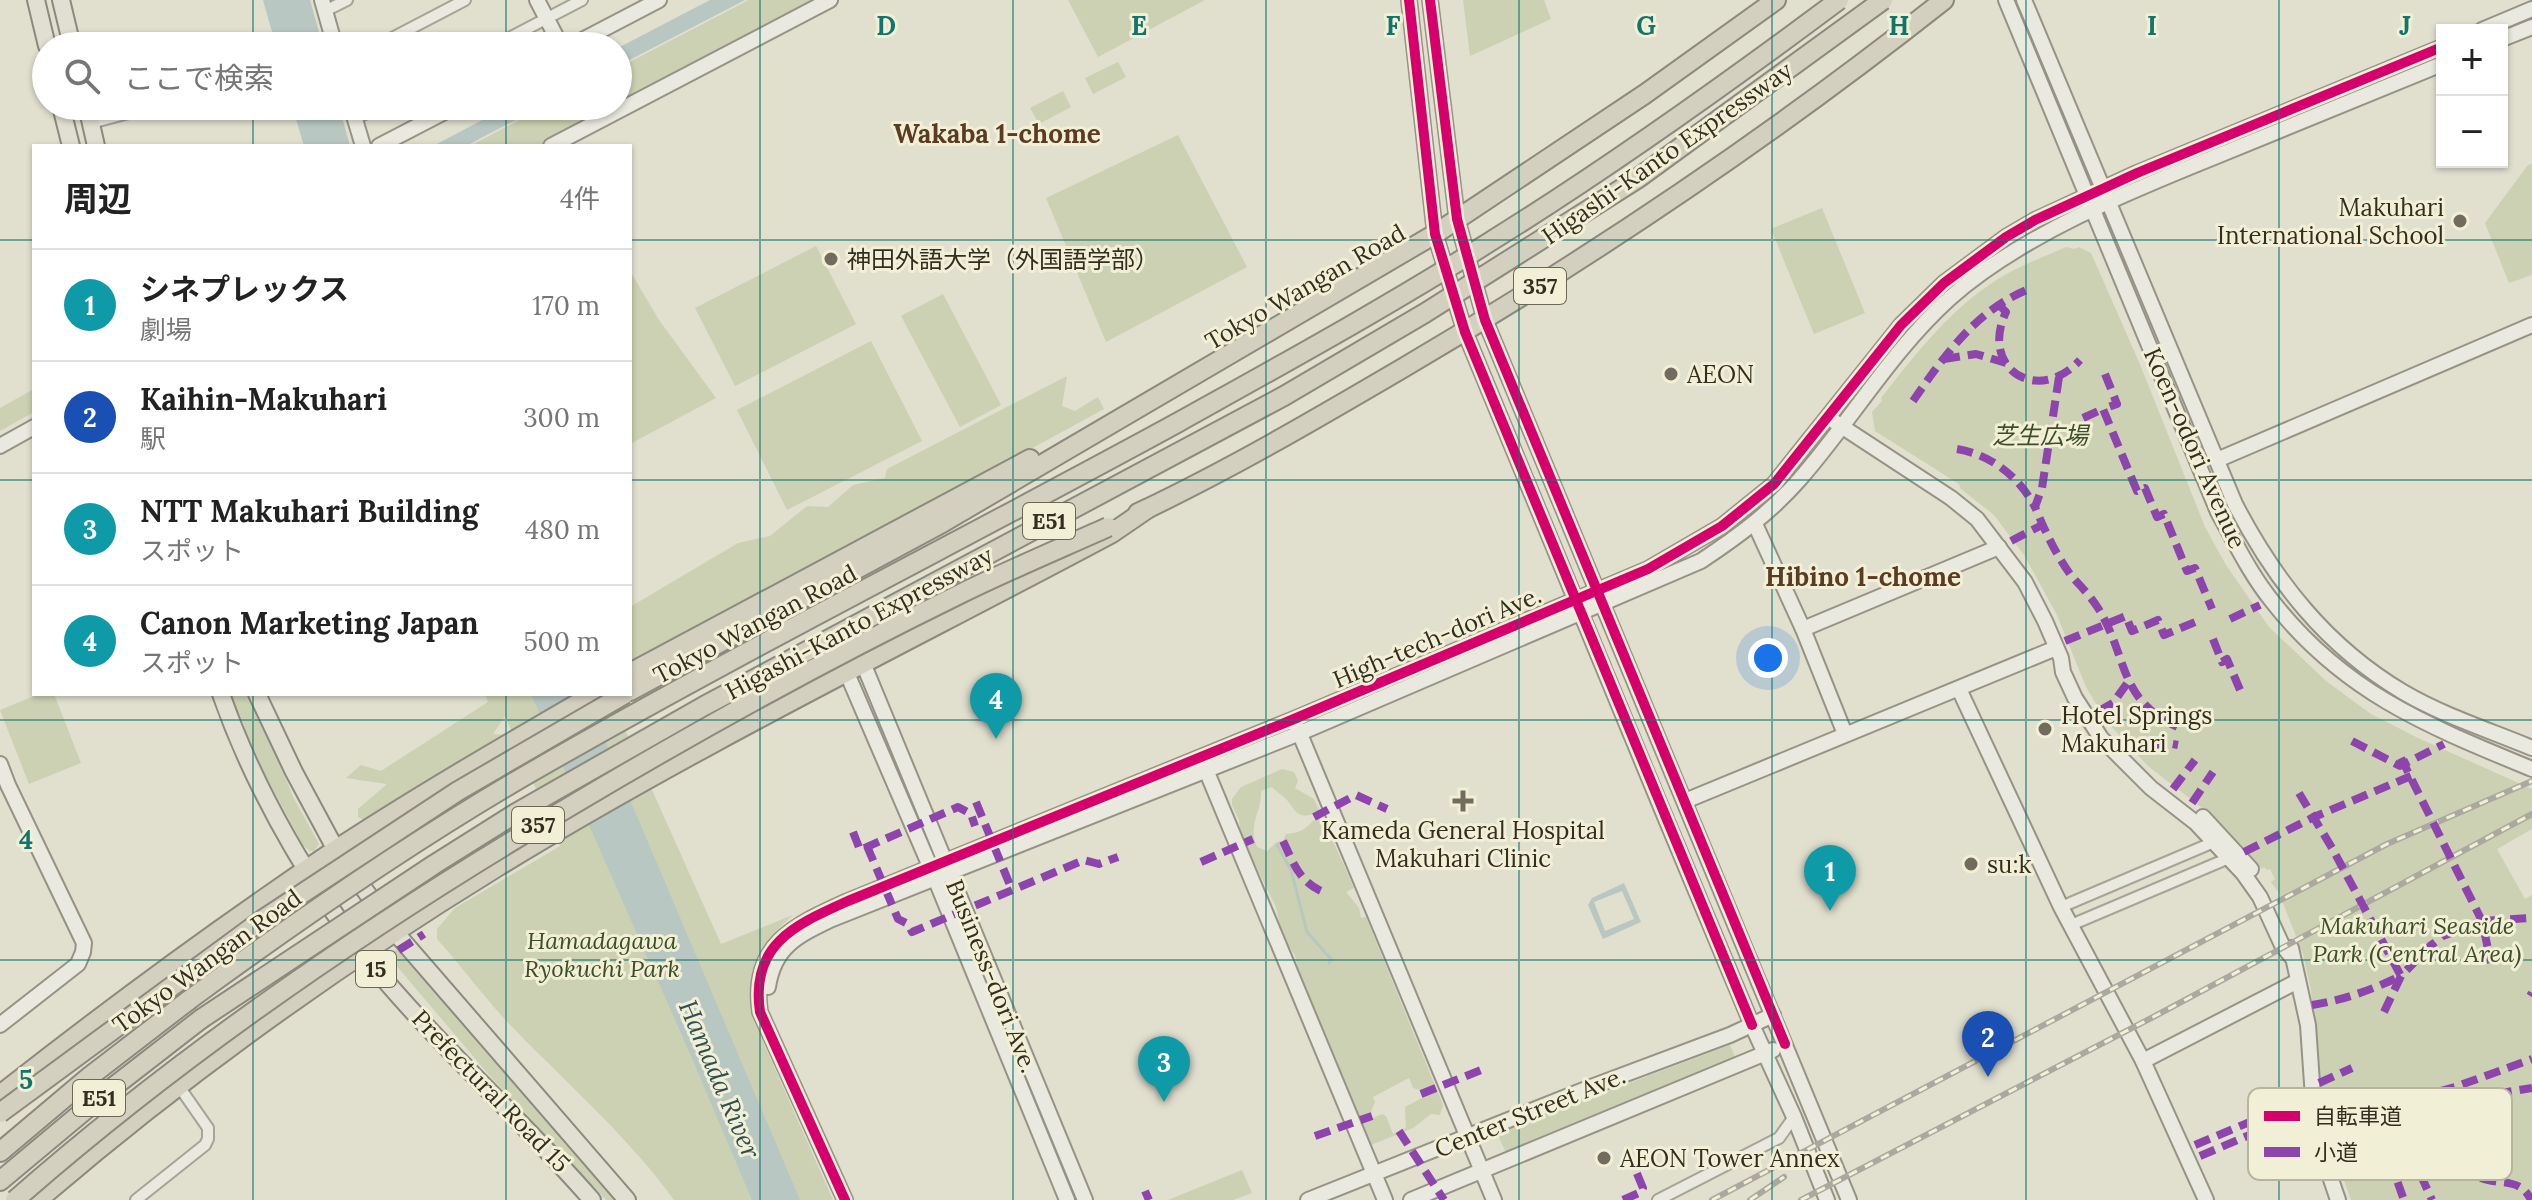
<!DOCTYPE html>
<html lang="ja">
<head>
<meta charset="utf-8">
<style>
  :root { --surface:#fff; --page:#f2f2f2; --text:#222; --muted:#767676; --line:#e0e0e0; --accent:#111827 }
  body { margin:0; font-family:Lora,"Noto Sans JP",serif; background:var(--page); color:var(--text) }
  .controls { position:absolute; right:24px; top:24px; display:grid; overflow:hidden; border-radius:0px; box-shadow:0 2px 6px #0004 }
  .controls button { width:72px; height:72px; display:grid; place-items:center; padding:0; border:0; border-bottom:2px solid var(--line); background:var(--surface); color:var(--text); font:40px sans-serif }
  .you { position:absolute; left:1768px; top:658px; width:28px; height:28px; margin:-20px; border:6px solid #fff; border-radius:50%; background:#1a73e8; box-shadow:0 0 0 12px #1a73e833 }
  .badge { display:grid; place-items:center; width:52px; height:52px; border-radius:50%; background:var(--accent); color:#fff; font-size:26px; font-weight:700 }
  .pin { position:absolute; translate:-50% -66px; filter:drop-shadow(0 2px 4px #0008) }
  .pin::after { content:''; position:absolute; top:42px; width:28px; height:24px; background:inherit; clip-path:polygon(0 0,100% 0,50% 100%) }
  .list { margin:0; padding:0; list-style:none }
  h2 { display:flex; justify-content:space-between; align-items:center; height:104px; margin:0; padding:0 32px; font-size:34px }
  h2 small { font-size:26px; font-weight:400; color:var(--muted) }
  .list li { display:grid; grid-template-columns:52px 1fr auto; gap:24px; align-items:center; box-sizing:border-box; height:112px; padding:0 32px; border-top:2px solid var(--line) }
  .list b { display:block; font-size:30px; white-space:nowrap }
  .list p { margin:0; font-size:26px; white-space:nowrap; color:var(--muted) }
  .list em { font-size:26px; font-style:normal; color:var(--muted) }
  .icon { flex:none; width:44px; height:44px; fill:none; stroke:currentColor; stroke-width:2; stroke-linecap:round; stroke-linejoin:round }
  .map { position:relative; flex:none; width:2532px; height:1200px; overflow:hidden }
  .search { position:absolute; background:var(--surface); box-shadow:0 2px 6px #0004; left:32px; top:32px; width:600px; height:88px; display:flex; align-items:center; gap:20px; box-sizing:border-box; padding:0 28px; border-radius:44px; color:var(--muted); font-size:30px }
  .panel { position:absolute; background:var(--surface); box-shadow:0 2px 6px #0004; left:32px; top:144px; width:600px; height:552px; border-radius:0px }
  .map>svg:first-child { display:block }
  .green { fill:#cbd1b2; fill-rule:evenodd }
  .water { fill:#b8c7c1; fill-rule:evenodd }
  .lines { fill:none; stroke-linecap:round; stroke-linejoin:round }
  .stream { stroke:#b8c7c1; stroke-width:3 }
  .street-casing { stroke:#a6a497; stroke-width:14 }
  .secondary-casing { stroke:#969386; stroke-width:18 }
  .primary-casing { stroke:#8c897e; stroke-width:20 }
  .highway-casing { stroke:#8c897e; stroke-width:22 }
  .street { stroke:#eae9df; stroke-width:10 }
  .secondary { stroke:#eae9df; stroke-width:14 }
  .primary { stroke:#e1dfd1; stroke-width:16 }
  .highway { stroke:#d4d0bf; stroke-width:18 }
  .rail-casing { stroke:#aaa89f; stroke-width:6 }
  .rail { stroke:#f1efd5; stroke-width:3; stroke-dasharray:9; stroke-linecap:butt }
  .highway-bridge-casing { stroke:#8c897e; stroke-width:22; stroke-linecap:butt }
  .highway-bridge { stroke:#d4d0bf; stroke-width:18 }
  .quiet { stroke:#8e44ad; stroke-width:8; stroke-dasharray:16 8; stroke-linecap:butt }
  .cycleway-casing { stroke:#f1efd5; stroke-width:15 }
  .cycleway { stroke:#d6006c; stroke-width:10 }
  .grid { fill:none; stroke:#0f766e; stroke-width:2; stroke-opacity:0.55 }
  .poi-dot { fill:#716c5d; stroke:#f1efd5; stroke-width:3 }
  .labels { text-anchor:middle; dominant-baseline:central; stroke-width:6; stroke-linejoin:round; paint-order:stroke }
  .shield { fill:#f1efd5; stroke:#6d6856; stroke-width:2 }
  .shield-label { font-size:22px; font-weight:bold; fill:#342e20 }
  .street-label { font-size:24px; fill:#342e20; stroke:#f1efd5 }
  .poi-label { font-size:24px; fill:#342e20; stroke:#f1efd5; text-anchor:start }
  .park-label { font-size:24px; font-style:italic; fill:#3e4e29; stroke:#f1efd5 }
  .neighbourhood-label { font-size:26px; font-weight:bold; fill:#5c3b25; stroke:#f1efd5 }
  .water-label { font-size:26px; font-style:italic; fill:#314e52; stroke:#f1efd5 }
  .key { fill:#f1efd5; stroke:#b8b59f; stroke-width:2 }
  .key-label { font-size:22px; fill:#342e20 }
  .grid-label { font-size:26px; text-anchor:middle; font-weight:bold; fill:#0f766e; stroke:#f1efd5; stroke-width:6; stroke-linejoin:round; paint-order:stroke }
</style>
</head>
<body>
<div class="map">
<svg width="2532" height="1200" viewBox="0 0 2532 1200">
  <rect width="100%" height="100%" fill="#e1dfce"/>
  <g class="green">
    <path d="M749,0H819L618,105V68Z"/>
    <path d="M1068,0H1205L1098,57Z"/>
    <path d="M1463,0H1544L1551,19L1470,56Z"/>
    <path d="M1118,62L1126,77L1093,94L1085,78Z"/>
    <path d="M1063,91L1071,107L1039,124L1030,108Z"/>
    <path d="M546,106H616L540,146H470Z"/>
    <path d="M1178,135L1247,267L1106,342L1046,198Z"/>
    <path d="M2532,164V275L2509,283L2485,223L2528,165Z"/>
    <path d="M1822,208L1865,313L1814,334L1771,229Z"/>
    <path d="M816,246L856,324L735,386L695,308Z"/>
    <path d="M2066,247L2074,249L2079,247L2091,253L2139,362L2205,527L2226,565L2269,627L2326,681L2371,714L2418,738L2532,789V829L2497,849L2525,899L2532,895V1200H2351L2334,1153L2321,1097L2311,990L2303,954L2279,893L2271,882L2275,879L2270,869L2267,870L2264,867L2262,869L2202,808L2148,766L2107,722L2086,687L2057,615L2024,555L1994,515L1961,489L1959,484L1875,431L1872,412L1882,401L1881,398C1915,355 1951,308 1998,279C2019,266 2044,257 2066,247Z"/>
    <path d="M630,271L659,320L716,398L630,444Z"/>
    <path d="M943,294L1001,405L960,427L901,316Z"/>
    <path d="M871,341L922,441L787,510L737,410Z"/>
    <path d="M1067,376L1062,406L1075,411L1098,397L1104,409L630,667V607L738,543L770,536L807,506L828,507L853,485L885,478L887,469Z"/>
    <path d="M34,389V412L0,431V408Z"/>
    <path d="M39,694H54L81,763L29,784L0,710Z"/>
    <path d="M231,694H249L275,751L293,797L319,844L314,851H310L303,845L263,771Z"/>
    <path d="M485,694H609L721,944L793,915C761,942 744,974 752,1017L833,1200H674C632,1141 568,1084 518,1033C489,1004 465,970 437,939V929L455,908L560,846L505,716L493,734L511,735L366,821L358,817V809L387,784L346,778L361,765L381,771L488,702Z"/>
    <path d="M1282,769L1294,772L1298,781L1295,788L1314,799L1354,888L1346,892L1359,908L1361,918L1366,917L1443,1105L1440,1115L1431,1114L1413,1128L1371,1145L1300,979L1295,955L1282,937L1276,907L1241,836L1239,820L1232,805V799L1241,787ZM1272,787C1276,792 1283,795 1287,800C1296,811 1297,819 1313,814L1315,819C1305,829 1301,833 1286,834L1283,841L1277,842L1267,851L1257,847C1247,824 1262,813 1261,791ZM1409,1078L1413,1088L1420,1090L1422,1098L1405,1107L1406,1128L1393,1134L1386,1116L1382,1114L1373,1118L1371,1112L1375,1102L1373,1097Z"/>
    <path d="M394,950L399,951L615,1200H606L489,1075L390,958Z"/>
    <path d="M1730,1045L1735,1057L1506,1153L1497,1133Z"/>
    <path d="M1242,1170L1252,1193L1233,1200H1168Z"/>
  </g>
  <g class="water">
    <path d="M263,0H310L323,46H276Z"/>
    <path d="M710,0H745L618,66V48Z"/>
    <path d="M292,106H339L350,146H304Z"/>
    <path d="M509,106H542L466,146H433Z"/>
    <path d="M531,694H585L800,1200H752L691,1056Z"/>
    <path d="M1624,883L1641,922L1603,939L1588,905L1592,898ZM1622,891L1634,919L1605,931L1594,902Z"/>
  </g>
  <g class="lines">
    <path class="stream" d="M1277,845L1291,870L1307,932L1331,959L1329,963"/>
    <g class="street-casing">
      <g id="street">
        <path d="M325,11L347,0"/>
        <path d="M377,46L465,0"/>
        <path d="M494,46L582,0"/>
        <path d="M355,119L380,106"/>
        <path d="M91,123L155,106"/>
        <path d="M2061,907L2214,842L2218,843"/>
        <path d="M2071,925L2229,858V852"/>
        <path d="M136,1200L205,1145L208,1139V1128L178,1085"/>
        <path d="M1658,1200L1779,1138L1794,1117"/>
      </g>
    </g>
    <g class="secondary-casing">
      <g id="secondary">
        <path d="M322,0L335,46"/>
        <path d="M537,0L561,46"/>
        <path d="M1409,0L1435,234L1465,332L1661,807L1752,1025L1794,1117L1827,1200"/>
        <path d="M1430,0L1457,219L1485,320L1849,1200"/>
        <path d="M2006,0L2218,512C2235,542 2250,574 2272,601C2344,693 2428,726 2532,769"/>
        <path d="M2024,0L2235,504C2275,581 2327,647 2403,692C2444,716 2489,730 2532,748"/>
        <path d="M2482,30L2532,9"/>
        <path d="M2502,39L2532,27"/>
        <path d="M571,46L659,0"/>
        <path d="M351,106L363,146"/>
        <path d="M379,146L456,106"/>
        <path d="M551,146L830,0"/>
        <path d="M1835,422L1951,498L1977,519L2025,582L2045,621L2061,658L2063,672L2075,698L2101,738L2151,788L2196,823L2243,873L2260,897L2282,945L2291,956"/>
        <path d="M0,446L34,427"/>
        <path d="M2217,460L2532,325"/>
        <path d="M1755,524L1803,629L1845,734"/>
        <path d="M1803,629L1999,547"/>
        <path d="M863,663L1085,1200"/>
        <path d="M846,671L935,878L1067,1200"/>
        <path d="M1959,689L2061,907L2143,1061L2206,1200"/>
        <path d="M1297,727L1494,1200"/>
        <path d="M0,764L8,785L84,943L83,952L78,964L0,1025"/>
        <path d="M1204,765L1385,1200"/>
        <path d="M1685,801L2056,648"/>
        <path d="M2203,817L2251,869"/>
        <path d="M2291,948L2308,1025L2313,1098L2320,1147L2338,1200"/>
        <path d="M768,987C774,947 797,936 830,920L1300,733L1701,561C1737,537 1770,513 1799,480C1851,421 1891,351 1950,298C2021,235 2130,191 2217,156C2292,125 2367,94 2442,64"/>
        <path d="M2143,1061L2298,981"/>
        <path d="M845,1200L760,1012C750,944 795,925 848,901L1294,719L1648,569L1722,526L1774,484L1901,325L1944,283L2006,237L2035,220L2137,173L2442,47"/>
        <path d="M1308,1200L1591,1087L1730,1035L1773,1015"/>
        <path d="M1411,1200L1773,1050"/>
      </g>
    </g>
    <g class="primary-casing">
      <g id="primary">
        <path d="M36,0L47,46"/>
        <path d="M61,0L72,46"/>
        <path d="M61,106L71,146"/>
        <path d="M87,106L96,146"/>
        <path d="M221,694C248,771 287,843 332,910C343,925 352,941 364,955C434,1042 519,1116 592,1200"/>
        <path d="M257,694L294,772L336,850L395,932L627,1200"/>
      </g>
    </g>
    <g class="highway-casing">
      <g id="highway">
        <path d="M1138,513C1229,470 1316,419 1403,368C1592,257 1772,136 1944,0"/>
        <path d="M630,673L1030,459"/>
        <path d="M630,691L942,523L1435,234L1645,94L1776,0"/>
        <path d="M0,1095C108,1010 219,928 334,851C418,796 506,745 594,694"/>
        <path d="M0,1152L89,1077L189,1000"/>
        <path d="M0,1181L103,1095L201,1019"/>
        <path d="M38,1200C181,1077 336,966 497,867C696,745 906,643 1112,533L1147,509"/>
      </g>
    </g>
    <use href="#street" class="street"/>
    <use href="#secondary" class="secondary"/>
    <use href="#primary" class="primary"/>
    <use href="#highway" class="highway"/>
    <g class="rail-casing">
      <g id="rail">
        <path d="M1712,1200L2387,844L2532,781"/>
        <path d="M1750,1200L1784,1177"/>
        <path d="M1801,1200L2157,1015L2532,814"/>
      </g>
    </g>
    <use href="#rail" class="rail"/>
    <g class="highway-bridge-casing">
      <g id="highway-bridge">
        <path d="M189,1000C298,920 411,842 528,774C741,651 961,541 1177,423C1281,365 1387,307 1488,243C1609,168 1725,85 1839,0"/>
        <path d="M201,1019L435,864L516,813L704,706L1284,396L1425,313L1637,179L1883,0"/>
        <path d="M0,1113L262,920L458,791L625,694"/>
        <path d="M15,1200C187,1049 377,920 574,804C700,729 829,658 960,594C1009,570 1059,549 1108,527"/>
      </g>
    </g>
    <use href="#highway-bridge" class="highway-bridge"/>
    <g class="quiet">
      <path d="M1999,305L2006,312C1979,369 2038,406 2080,360"/>
      <path d="M1944,359L1976,354L2006,363"/>
      <path d="M2105,374L2117,404L2103,409L2137,491L2145,488L2157,517L2164,514L2187,571L2195,568L2212,609"/>
      <path d="M2059,377L2042,488L2035,507C2045,531 2055,553 2070,574C2079,585 2090,595 2098,608C2130,660 2116,701 2184,730"/>
      <path d="M1913,401C1944,356 1976,310 2029,289"/>
      <path d="M2083,418L2103,409"/>
      <path d="M1957,449C1992,455 2019,477 2035,507"/>
      <path d="M2011,541L2042,525"/>
      <path d="M2230,619L2260,605"/>
      <path d="M2213,639L2222,662L2227,659L2243,697"/>
      <path d="M2065,641L2126,616L2132,631L2158,620L2164,635L2200,620"/>
      <path d="M2099,711L2113,703L2128,682"/>
      <path d="M2352,741L2400,766L2444,744"/>
      <path d="M2127,746L2149,749L2162,742L2178,745"/>
      <path d="M2401,758L2482,921L2491,963"/>
      <path d="M2173,789L2195,760"/>
      <path d="M2299,793L2332,848L2401,976C2371,990 2344,1000 2312,1005"/>
      <path d="M976,802L1012,890"/>
      <path d="M2192,803L2213,772"/>
      <path d="M1314,817L1356,795L1387,809"/>
      <path d="M853,832L860,850L958,807L971,814L975,826"/>
      <path d="M1283,841C1293,862 1299,881 1321,891"/>
      <path d="M867,846L898,919L908,924L912,932L1084,860L1099,864L1118,857"/>
      <path d="M2244,852L2314,817L2411,776"/>
      <path d="M1201,862L1253,839"/>
      <path d="M358,976L424,934"/>
      <path d="M2530,996L2532,993"/>
      <path d="M2384,1012L2401,976L2430,946L2443,936L2482,921L2532,918"/>
      <path d="M2319,1083L2352,1068"/>
      <path d="M1421,1094L1481,1070"/>
      <path d="M2369,1100L2397,1123L2395,1175L2404,1200"/>
      <path d="M2322,1110L2366,1100L2402,1102L2455,1087L2532,1059"/>
      <path d="M2406,1130L2411,1135L2418,1169L2432,1200"/>
      <path d="M1399,1131L1444,1200"/>
      <path d="M2437,1134L2465,1108L2501,1093L2532,1088"/>
      <path d="M2411,1135L2433,1132L2469,1147L2475,1157L2477,1176C2496,1187 2519,1175 2531,1200"/>
      <path d="M1315,1136L1372,1116"/>
      <path d="M2195,1145L2302,1100"/>
      <path d="M2200,1156L2304,1112"/>
      <path d="M1145,1191L1149,1200"/>
      <path d="M1623,1200L1641,1192L1643,1188L1633,1164"/>
    </g>
    <g class="cycleway-casing">
      <g id="cycleway">
        <path d="M1409,0L1435,234L1465,332L1752,1025"/>
        <path d="M1430,0L1457,219L1485,320L1785,1044"/>
        <path d="M845,1200L760,1012C750,944 795,925 848,901L1294,719L1648,569L1722,526L1774,484L1901,325L1944,283L2006,237L2035,220L2137,173L2442,47"/>
      </g>
    </g>
    <use href="#cycleway" class="cycleway"/>
  </g>
  <path class="grid" d="M253,0V46M506,0V46M760,0V1200M1013,0V1200M1266,0V1200M1519,0V1200M1772,0V1200M2026,0V1200M2279,0V1200M253,106V146M506,106V146M0,240H34M630,240H2532M0,480H34M630,480H2532M253,694V1200M506,694V1200M0,720H2532M0,960H2532"/>
  <g class="poi-dot">
    <circle cx="2460" cy="221" r="8"/>
    <circle cx="831" cy="259" r="8"/>
    <circle cx="1671" cy="374" r="8"/>
    <circle cx="2045" cy="729" r="8"/>
    <path d="M1459 789h8v8h8v8h-8v8h-8v-8h-8v-8h8z"/>
    <circle cx="1971" cy="864" r="8"/>
    <circle cx="1604" cy="1158" r="8"/>
  </g>
  <g class="labels">
    <g class="shield">
      <rect x="1514" y="268" width="52" height="36" rx="6"/>
      <rect x="1023" y="503" width="52" height="36" rx="6"/>
      <rect x="512" y="807" width="52" height="36" rx="6"/>
      <rect x="356" y="951" width="40" height="36" rx="6"/>
      <rect x="73" y="1080" width="52" height="36" rx="6"/>
    </g>
    <g class="shield-label">
      <text x="1540" y="286">357</text>
      <text x="1049" y="521">E51</text>
      <text x="538" y="825">357</text>
      <text x="376" y="969">15</text>
      <text x="99" y="1098">E51</text>
    </g>
    <g class="street-label">
      <text transform="translate(1667 153) rotate(-35)">Higashi-Kanto Expressway</text>
      <text transform="translate(1305 287) rotate(-30)">Tokyo Wangan Road</text>
      <text transform="translate(2195 448) rotate(66)">Koen-odori Avenue</text>
      <text transform="translate(859 623) rotate(-28)">Higashi-Kanto Expressway</text>
      <text transform="translate(755 624) rotate(-28)">Tokyo Wangan Road</text>
      <text transform="translate(1437 637) rotate(-23)">High-tech-dori Ave.</text>
      <text transform="translate(207 961) rotate(-36)">Tokyo Wangan Road</text>
      <text transform="translate(992 976) rotate(68)">Business-dori Ave.</text>
      <text transform="translate(491 1091) rotate(46)">Prefectural Road 15</text>
      <text transform="translate(1530 1112) rotate(-22)">Center Street Ave.</text>
    </g>
    <g class="poi-label">
      <text x="2444" y="207" text-anchor="end">Makuhari<tspan x="2444" dy="28">International School</tspan></text>
      <text x="847" y="259">神田外語大学（外国語学部）</text>
      <text x="1687" y="374">AEON</text>
      <text x="2061" y="715">Hotel Springs<tspan x="2061" dy="28">Makuhari</tspan></text>
      <text x="1463" y="830" text-anchor="middle">Kameda General Hospital<tspan x="1463" dy="28">Makuhari Clinic</tspan></text>
      <text x="1987" y="864">su:k</text>
      <text x="1620" y="1158">AEON Tower Annex</text>
    </g>
    <g class="park-label">
      <text x="2040" y="435">芝生広場</text>
      <text x="2417" y="925">Makuhari Seaside<tspan x="2417" dy="28">Park (Central Area)</tspan></text>
      <text x="602" y="940">Hamadagawa<tspan x="602" dy="28">Ryokuchi Park</tspan></text>
    </g>
    <g class="neighbourhood-label">
      <text x="997" y="133">Wakaba 1-chome</text>
      <text x="1863" y="576">Hibino 1-chome</text>
    </g>
    <g class="water-label">
      <text transform="translate(720 1079) rotate(67)">Hamada River</text>
    </g>
  </g>
  <rect x="2248" y="1088" width="264" height="92" rx="12" class="key"/>
  <rect x="2264" y="1111" width="36" height="10" fill="#d6006c"/>
  <rect x="2264" y="1147" width="36" height="10" fill="#8e44ad"/>
  <g class="key-label">
    <text x="2314" y="1124">自転車道</text>
    <text x="2314" y="1160">小道</text>
  </g>
  <g class="grid-label">
    <text x="886" y="35">D</text>
    <text x="1139" y="35">E</text>
    <text x="1393" y="35">F</text>
    <text x="1646" y="35">G</text>
    <text x="1899" y="35">H</text>
    <text x="2152" y="35">I</text>
    <text x="2405" y="35">J</text>
    <text x="26" y="849">4</text>
    <text x="26" y="1089">5</text>
  </g>
</svg>
<div class="controls">
<button>+</button>
<button>−</button>
</div>
<div class="you"></div>
<div class="pin badge" style="left:1830px;top:911px;background:#0f9aa8">1</div>
<div class="pin badge" style="left:1988px;top:1077px;background:#1a4fb4">2</div>
<div class="pin badge" style="left:1164px;top:1102px;background:#0f9aa8">3</div>
<div class="pin badge" style="left:996px;top:739px;background:#0f9aa8">4</div>
<div class="search"><svg class="icon" aria-label="search" viewBox="0 0 24 24"><circle cx="10" cy="10" r="6"/><path d="M15 15l6 6"/></svg>ここで検索</div>
<section class="panel">
<h2>周辺<small>4件</small></h2>
<ul class="list">
<li><span class="badge" style="background:#0f9aa8">1</span><div><b>シネプレックス</b><p>劇場</p></div><em>170 m</em></li>
<li><span class="badge" style="background:#1a4fb4">2</span><div><b>Kaihin-Makuhari</b><p>駅</p></div><em>300 m</em></li>
<li><span class="badge" style="background:#0f9aa8">3</span><div><b>NTT Makuhari Building</b><p>スポット</p></div><em>480 m</em></li>
<li><span class="badge" style="background:#0f9aa8">4</span><div><b>Canon Marketing Japan</b><p>スポット</p></div><em>500 m</em></li>
</ul>
</section>
</div>
</body>
</html>
